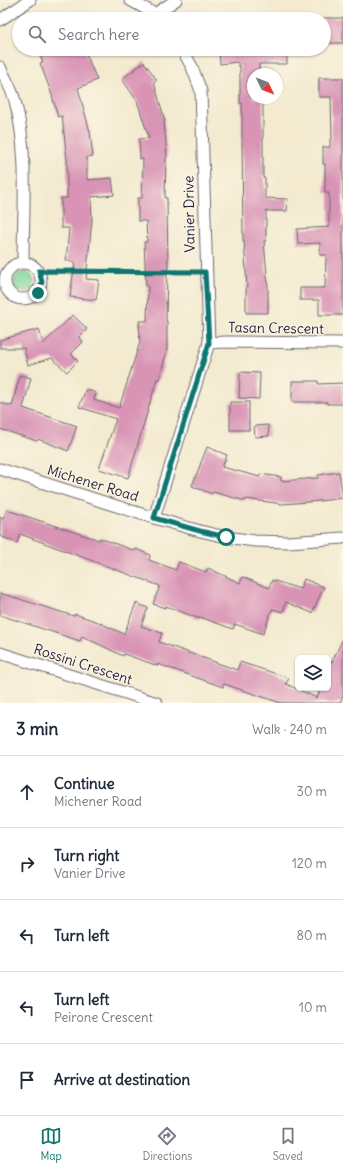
<!DOCTYPE html>
<html lang="en">
<head>
<meta charset="utf-8">
<style>
  :root { --surface:#fff; --page:#f6f6f7; --text:#1f2937; --muted:#747a83; --line:#e0e1e3; --accent:#0f766e }
  body { margin:0; font-family:Delius,sans-serif; background:var(--page); color:var(--text) }
  .controls { position:absolute; right:12px; bottom:12px; display:grid; overflow:hidden; border-radius:6px; box-shadow:0 1px 3px #0004 }
  .controls button { width:36px; height:36px; display:grid; place-items:center; padding:0; border:0; border-bottom:1px solid var(--line); background:var(--surface); color:var(--text); font:20px sans-serif }
  .compass { position:absolute; left:247px; top:68px; width:36px; height:36px; border-radius:50%; background:var(--surface); box-shadow:0 1px 3px #0004; rotate:133deg }
  .stop { position:absolute; width:12px; height:12px; margin:-9px; border:3px solid #0f766e; border-radius:50%; background:#fff }
  .stop.end { background:#0f766e; border-color:#fff; box-shadow:0 1px 4px #0008 }
  .list { margin:0; padding:0; list-style:none }
  h2 { display:flex; justify-content:space-between; align-items:center; height:52px; margin:0; padding:0 16px; font-size:17px }
  h2 small { font-size:13px; font-weight:400; color:var(--muted) }
  .list li { display:grid; grid-template-columns:26px 1fr auto; gap:12px; align-items:center; box-sizing:border-box; height:72px; padding:0 16px; border-top:1px solid var(--line) }
  .list b { display:block; font-size:15px; white-space:nowrap }
  .list p { margin:0; font-size:13px; white-space:nowrap; color:var(--muted) }
  .list em { font-size:13px; font-style:normal; color:var(--muted) }
  .icon { flex:none; width:22px; height:22px; fill:none; stroke:currentColor; stroke-width:2; stroke-linecap:round; stroke-linejoin:round }
  .map { position:relative; flex:none; width:343px; height:703px; overflow:hidden }
  .search { position:absolute; background:var(--surface); box-shadow:0 1px 3px #0004; left:12px; right:12px; top:12px; height:44px; display:flex; align-items:center; gap:10px; box-sizing:border-box; padding:0 14px; border-radius:22px; color:var(--muted); font-size:15px }
  .sheet { height:412px; background:var(--surface) }
  nav { display:flex; justify-content:space-around; align-items:center; box-sizing:border-box; height:56px; border-top:1px solid var(--line); background:var(--surface); font-size:11px; color:var(--muted) }
  nav a { display:grid; justify-items:center; gap:2px }
  nav .on { color:var(--accent) }
  .map>svg:first-child { display:block }
  .green { fill:#7ed69b; stroke:#507c6b }
  .building { fill:#d893b5 }
  .lines { fill:none; stroke-linecap:round; stroke-linejoin:round }
  .street-casing { stroke:#6b686f; stroke-width:13 }
  .path { stroke:#6b686f; stroke-width:2.5; stroke-dasharray:1 3; stroke-linecap:butt }
  .street { stroke:#fff; stroke-width:11 }
  .route { stroke:#0f766e; stroke-width:5 }
  .labels { text-anchor:middle; dominant-baseline:central; stroke-width:3; stroke-linejoin:round; paint-order:stroke }
  .street-label { font-size:14px; fill:#22223b; stroke:#fcf5e5 }
</style>
</head>
<body>
<div class="map">
<svg width="343" height="703" viewBox="0 0 343 703">
  <rect width="100%" height="100%" fill="#fcf5e5"/>
  <filter id="ink" filterUnits="userSpaceOnUse"><feTurbulence type="fractalNoise" baseFrequency=".025" numOctaves="2"/><feDisplacementMap in="SourceGraphic" scale="8" xChannelSelector="R" yChannelSelector="G"/><feConvolveMatrix kernelMatrix="1 2 1 2 8 2 1 2 1" color-interpolation-filters="sRGB"/></filter>
  <filter id="wash" filterUnits="userSpaceOnUse"><feTurbulence type="fractalNoise" baseFrequency=".012" numOctaves="4" result="noise"/><feDisplacementMap in="SourceGraphic" scale="16" xChannelSelector="R" yChannelSelector="G"/><feGaussianBlur stdDeviation="0.9" result="paint"/><feColorMatrix in="noise" values="0 0 0 0 0 0 0 0 0 0 0 0 0 0 0 0 0 1.4 0 .05"/><feComposite in="paint" operator="in"/></filter>
  <g filter="url(#wash)">
    <rect width="100%" height="100%" fill="#f3eacf"/>
    <circle class="green" cx="24" cy="282" r="10"/>
    <g id="blocks">
      <g class="building">
        <rect x="324" y="18" width="19" height="25"/>
        <path d="M37,49H84L97,80L78,88L90,132L93,156L87,157V180L112,178L114,195L91,197L92,220L86,279L99,280L96,300L70,297L75,262L66,261L69,228H61V198H67V159L62,116L58,117L51,92L40,63L43,62Z"/>
        <path d="M241,49H287V64H259V74H253V98H263V178H265V198L288,199L287,211H266V241H264L268,287V313H246V287H247L244,241H243L242,136V103H240V66H238V62L220,64L219,51Z"/>
        <path d="M144,62L157,80L154,82L165,121H164L167,157L166,158L165,198H167L168,268H167L166,321H167V350L159,380L157,379L128,478L99,469L116,419L79,407L86,389L96,393L94,400L119,408L140,342L139,321H147L148,286H146L144,242H147L146,221H138V198H142L143,159H140L139,139L149,138L137,101L122,79Z"/>
        <path d="M319,78H343V315H319V300H300V288H325L326,255H320V243L298,244L297,229L329,227V193H325V164H323V147H330V139H332L331,97H319Z"/>
        <path d="M73,315L87,329L79,337L83,342L71,354L78,361L67,372L52,358L28,365L24,348H0V340L39,329L43,344Z"/>
        <path d="M240,372L260,373L259,399L239,398Z"/>
        <path d="M20,375L31,378L23,408L77,426L68,451L38,439L37,441L0,429V403L12,406Z"/>
        <path d="M292,381H318V384L343,383V404H327V402H292Z"/>
        <rect x="230" y="402" width="19" height="28"/>
        <path d="M268,425L269,436L255,437L254,426Z"/>
        <path d="M207,447L227,455L222,467L260,477V474L281,477V481L318,478V475L339,472L343,498L320,501L283,504L246,499L245,501L213,492L212,494L192,486Z"/>
        <path d="M7,510L99,540L100,538L135,551L136,549L150,555L149,560L176,570L179,562L206,572L208,568L240,583L243,577L269,588L272,580L300,589L304,579L324,587L312,613L286,602L283,612L272,609L263,634L235,624L233,629L200,617V619L166,606L165,608L153,604L160,586L20,534L17,543L0,536V517L3,519Z"/>
        <path d="M0,593L74,616L75,614L98,622L124,634L136,603L148,608L141,626L162,633L159,642L237,670L240,662L289,678L286,684L317,698L321,688H328V661L332,662L343,638V695L340,703H281L224,684L223,687L158,664V666L124,654L123,656L82,636L80,641L0,615Z"/>
      </g>
    </g>
  </g>
  <g filter="url(#ink)">
    <use href="#blocks" fill-opacity="0" stroke="#6b686f" stroke-width="1"/>
    <g class="lines">
      <g class="street-casing">
        <g id="street">
          <path d="M130,0L155,14L160,19"/>
          <path d="M155,14L176,0"/>
          <path d="M0,20L30,0"/>
          <path d="M0,67C5,78 12,89 15,101C29,153 23,209 23,263"/>
          <circle cx="23" cy="281" r="18"/>
          <path d="M209,343L226,342L343,343"/>
          <path d="M0,469L154,518L200,531L226,537L255,541L289,542L343,538"/>
          <path d="M154,518L209,343L201,91L192,67L182,49"/>
          <path d="M0,653L157,703"/>
        </g>
      </g>
      <path class="path" d="M39,271L194,272"/>
      <use href="#street" class="street"/>
    </g>
  </g>
  <g class="lines" filter="url(#ink)">
    <path class="route" d="M38,293L42,282L39,271L205,272L209,343L154,518L200,531L226,537"/>
  </g>
  <g class="labels">
    <g class="street-label">
      <text transform="translate(189 214) rotate(-91)">Vanier Drive</text>
      <text transform="translate(276 328) rotate(1)">Tasan Crescent</text>
      <text transform="translate(93 483) rotate(17)">Michener Road</text>
      <text transform="translate(83 664) rotate(18)">Rossini Crescent</text>
    </g>
  </g>
</svg>
<div class="controls">
<button><svg class="icon" aria-label="layers" viewBox="0 0 24 24"><path d="M12 4l9 5-9 5-9-5zM3 14l9 5 9-5"/></svg></button>
</div>
<svg class="compass" viewBox="-18 -18 36 36"><path d="M0-13l5 13h-10z" fill="#e53935"/><path d="M0 13l5-13h-10z" fill="#747a83"/></svg>
<div class="stop" style="left:226px;top:537px"></div>
<div class="stop end" style="left:38px;top:293px"></div>
<div class="search"><svg class="icon" aria-label="search" viewBox="0 0 24 24"><circle cx="10" cy="10" r="6"/><path d="M15 15l6 6"/></svg>Search here</div>
</div>
<section class="sheet">
<h2>3 min<small>Walk · 240 m</small></h2>
<ul class="list">
<li><svg class="icon" aria-label="ahead" viewBox="0 0 24 24"><path d="M12 20V5M6 11l6-6 6 6"/></svg><div><b>Continue</b><p>Michener Road</p></div><em>30 m</em></li>
<li><svg class="icon" aria-label="right" viewBox="0 0 24 24"><path d="M7 20v-9h11M14 6l5 5-5 5"/></svg><div><b>Turn right</b><p>Vanier Drive</p></div><em>120 m</em></li>
<li><svg class="icon" aria-label="left" viewBox="0 0 24 24"><path d="M17 20v-9H6M10 6l-5 5 5 5"/></svg><div><b>Turn left</b></div><em>80 m</em></li>
<li><svg class="icon" aria-label="left" viewBox="0 0 24 24"><path d="M17 20v-9H6M10 6l-5 5 5 5"/></svg><div><b>Turn left</b><p>Peirone Crescent</p></div><em>10 m</em></li>
<li><svg class="icon" aria-label="arrive" viewBox="0 0 24 24"><path d="M6 21V4h12l-3 4 3 4H6"/></svg><div><b>Arrive at destination</b></div></li>
</ul>
</section>
<nav>
<a class="on"><svg class="icon" aria-label="map" viewBox="0 0 24 24"><path d="M3 6l6-2 6 2 6-2v14l-6 2-6-2-6 2zM9 4v14M15 6v14"/></svg>Map</a>
<a><svg class="icon" aria-label="directions" viewBox="0 0 24 24"><path d="M12 3l9 9-9 9-9-9zM9 14v-3h6M13 9l2 2-2 2"/></svg>Directions</a>
<a><svg class="icon" aria-label="saved" viewBox="0 0 24 24"><path d="M7 4h10v16l-5-4-5 4z"/></svg>Saved</a>
</nav>
</body>
</html>
